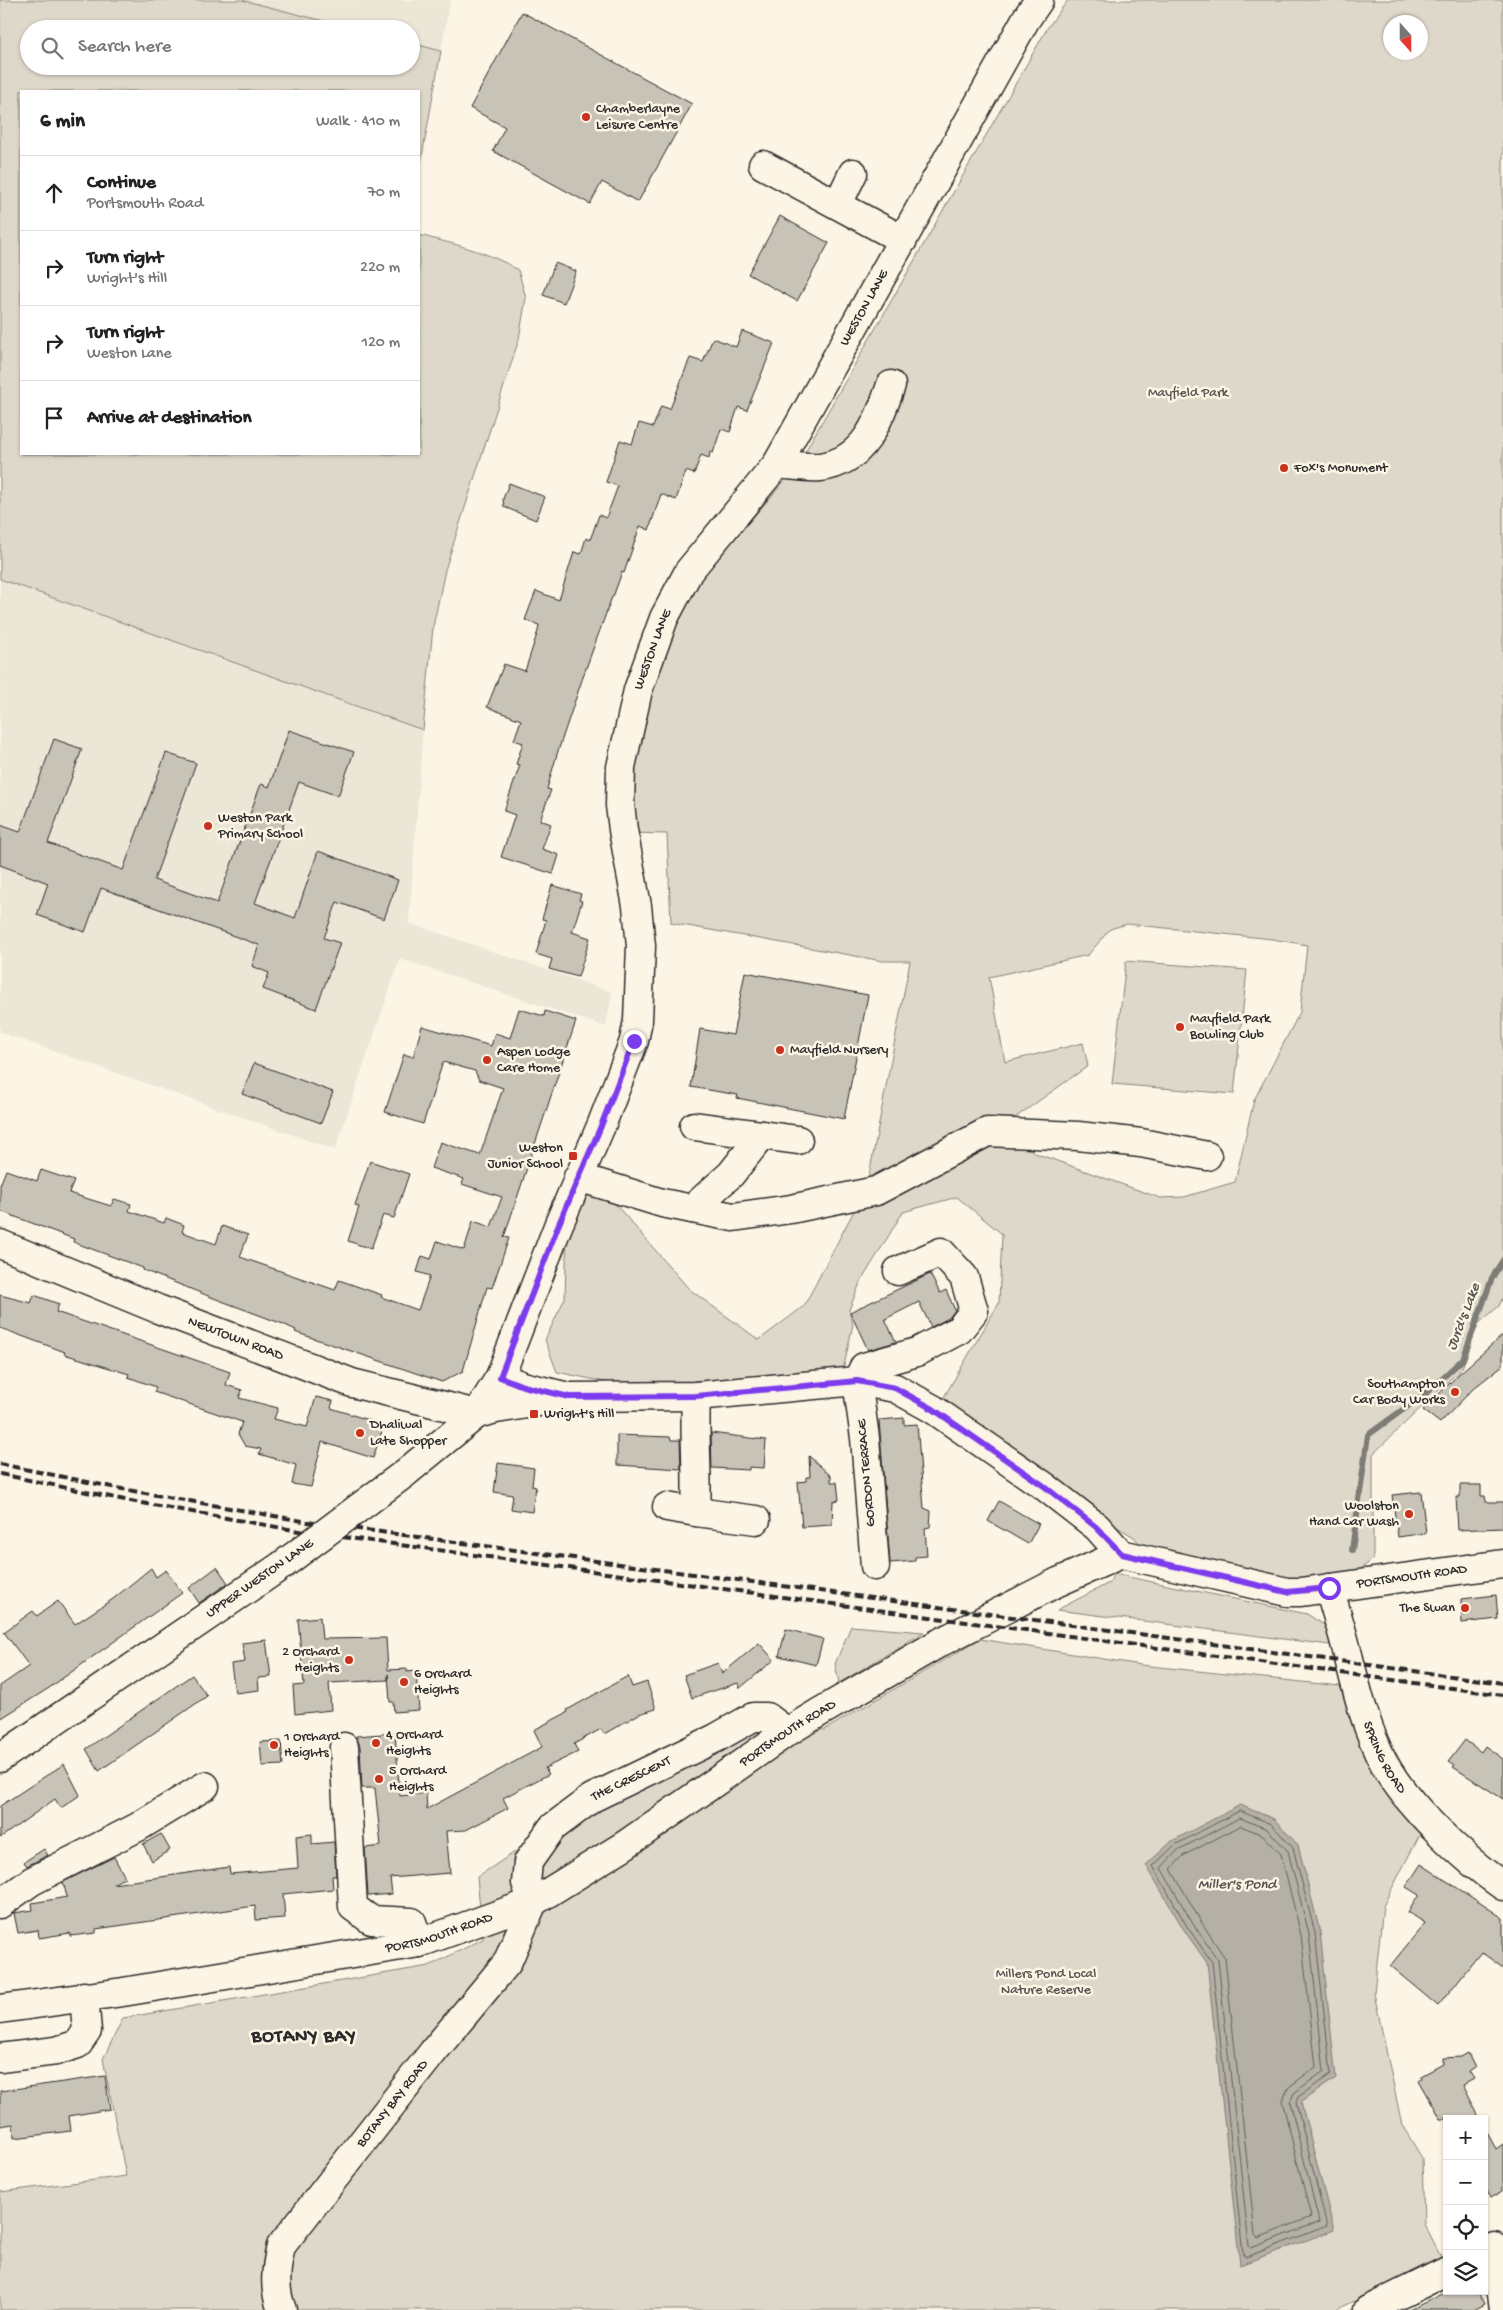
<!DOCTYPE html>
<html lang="en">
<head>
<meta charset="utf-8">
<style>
  :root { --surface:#fff; --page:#f6f6f6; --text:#222; --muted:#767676; --line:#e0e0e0 }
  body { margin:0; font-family:"Gochi Hand",sans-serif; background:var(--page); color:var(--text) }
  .controls { position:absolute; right:15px; bottom:15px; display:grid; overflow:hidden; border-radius:0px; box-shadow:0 1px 4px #0004 }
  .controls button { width:45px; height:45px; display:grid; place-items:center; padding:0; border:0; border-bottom:1px solid var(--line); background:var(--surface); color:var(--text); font:25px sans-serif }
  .compass { position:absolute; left:1383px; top:15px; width:45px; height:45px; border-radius:50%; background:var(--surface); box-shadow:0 1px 4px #0004; rotate:159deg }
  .stop { position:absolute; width:15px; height:15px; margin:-11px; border:4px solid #7c3aed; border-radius:50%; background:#fff }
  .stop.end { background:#7c3aed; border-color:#fff; box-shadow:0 1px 5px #0008 }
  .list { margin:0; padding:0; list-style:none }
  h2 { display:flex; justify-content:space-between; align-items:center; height:65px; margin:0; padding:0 20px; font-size:21px }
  h2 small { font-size:16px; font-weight:400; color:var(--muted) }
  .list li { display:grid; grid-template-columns:32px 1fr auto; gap:15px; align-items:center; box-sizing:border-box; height:75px; padding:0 20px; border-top:1px solid var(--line) }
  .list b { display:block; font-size:19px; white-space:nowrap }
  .list p { margin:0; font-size:16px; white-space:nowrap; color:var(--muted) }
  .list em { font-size:16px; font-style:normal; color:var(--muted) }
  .icon { flex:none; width:28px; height:28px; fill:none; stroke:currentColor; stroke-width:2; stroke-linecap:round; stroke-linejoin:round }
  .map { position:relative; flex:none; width:1503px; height:2310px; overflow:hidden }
  .search { position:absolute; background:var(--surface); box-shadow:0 1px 4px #0004; left:20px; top:20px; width:400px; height:55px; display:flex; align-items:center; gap:12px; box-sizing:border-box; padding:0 18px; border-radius:28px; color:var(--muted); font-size:19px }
  .panel { position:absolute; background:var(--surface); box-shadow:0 1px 4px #0004; left:20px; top:90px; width:400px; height:365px; border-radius:0px }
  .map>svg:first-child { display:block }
  .built { fill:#ece6d7 }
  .green { fill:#ded8ca; stroke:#84827a; fill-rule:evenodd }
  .water { fill:#b4b0a5; stroke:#7d7b74 }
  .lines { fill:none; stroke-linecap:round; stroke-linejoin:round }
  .shore { stroke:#62605c; stroke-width:1 }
  .stream { stroke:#7d7b74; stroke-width:6 }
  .building { fill:#c8c3b7; stroke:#2b2b2b }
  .minor-casing { stroke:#2b2b2b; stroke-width:31 }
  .major-casing { stroke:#2b2b2b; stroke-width:31 }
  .minor { stroke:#fcf5e5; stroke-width:28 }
  .major { stroke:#fcf5e5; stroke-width:28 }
  .rail { stroke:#2b2b2b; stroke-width:4; stroke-dasharray:8 4; stroke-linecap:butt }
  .minor-bridge-casing { stroke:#2b2b2b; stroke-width:31; stroke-linecap:butt }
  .minor-bridge { stroke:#fcf5e5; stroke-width:28 }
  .route { stroke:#7c3aed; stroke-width:6 }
  .poi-dot { fill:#c8321e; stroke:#fcf5e5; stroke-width:2 }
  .labels { text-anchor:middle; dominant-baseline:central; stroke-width:5; stroke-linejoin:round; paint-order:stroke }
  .poi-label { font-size:14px; fill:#2b2b2b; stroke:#fcf5e5; text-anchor:start }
  .street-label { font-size:14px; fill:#2b2b2b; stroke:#fcf5e5 }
  .park-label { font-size:14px; fill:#585653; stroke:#fcf5e5 }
  .water-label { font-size:15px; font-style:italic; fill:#545350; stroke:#fcf5e5 }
  .district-label { font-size:19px; font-weight:bold; letter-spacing:1px; fill:#2b2b2b; stroke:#fcf5e5 }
</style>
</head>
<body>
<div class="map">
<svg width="1503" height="2310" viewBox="0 0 1503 2310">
  <rect width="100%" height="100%" fill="#fcf5e5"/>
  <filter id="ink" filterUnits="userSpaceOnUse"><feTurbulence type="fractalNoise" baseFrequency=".02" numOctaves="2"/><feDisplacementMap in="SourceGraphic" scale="10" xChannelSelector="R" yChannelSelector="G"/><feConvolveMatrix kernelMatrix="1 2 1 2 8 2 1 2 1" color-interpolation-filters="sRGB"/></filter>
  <g filter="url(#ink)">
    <g class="built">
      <path d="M242,0H450L441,51L411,43V29H355Z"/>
      <path d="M0,579L423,730L409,923L612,992L606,1027L400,959L335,1150L0,1032Z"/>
    </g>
    <g class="green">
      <path d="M0,0H242L355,29H29V66H411V43L441,51L419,173V91H21V454H419V235C453,244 488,251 518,270L526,298L519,339L445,570L433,627L423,730L0,579Z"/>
      <path d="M1068,0H1503V1297L1499,1306L1478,1324L1462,1368L1373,1454V1559L1351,1577L1282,1579L1145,1550L1134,1537L1083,1507L941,1402L999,1303L1002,1234L957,1197L903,1212L860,1283L849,1310L853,1324L842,1375L715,1383L615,1384L557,1372L545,1340L565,1298L567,1229L586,1190L610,1198L689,1289L759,1340L804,1306L867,1186L910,961H883L671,923L667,834L630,833L634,741L646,688L691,589L795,469L1048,27ZM1390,22H1420V52H1390ZM1127,924L1272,939L1307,945L1300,1012L1254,1100L1235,1182L1184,1197L1160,1198L1035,1153L1002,1127L1088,1066L1083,1043L1005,1062L989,977L1088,955L1110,929Z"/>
      <path d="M1126,961L1247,970L1234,1094L1112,1084Z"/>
      <path d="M1114,1574L1307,1614L1327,1627L1330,1645L1057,1610L1109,1583Z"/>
      <path d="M851,1626L924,1632L839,1683L835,1664Z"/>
      <path d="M980,1639L1141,1665L1340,1686L1380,1784L1420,1834L1383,1906L1374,1993L1402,2125L1422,2158L1424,2224L1442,2259L1336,2310H0V2192L126,2176L103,2059L123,2018L429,1966L483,1939L477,1877L524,1846L760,1726L824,1730Z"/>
    </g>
    <path class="water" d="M1240,1805L1274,1819L1298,1845L1320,1932L1336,2078L1301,2102L1334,2230L1240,2265L1207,1963L1184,1930L1146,1865L1172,1841Z"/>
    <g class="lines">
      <g class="shore">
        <path d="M1240,1811L1271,1824L1293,1848L1315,1933L1331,2074L1298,2097L1296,2102L1327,2226L1246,2257L1243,2255L1212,1962L1188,1928L1153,1866L1175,1845Z"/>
        <path d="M1240,1818L1267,1829L1288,1851L1309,1934L1324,2071L1294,2093L1290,2102L1319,2222L1251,2248L1249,2246L1218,1960L1193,1924L1161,1868L1178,1850Z"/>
        <path d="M1241,1826L1263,1835L1281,1854L1301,1935L1316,2067L1289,2087L1282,2100L1311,2217L1258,2238L1255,2235L1225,1958L1200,1920L1171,1869L1183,1856Z"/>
      </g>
      <path class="stream" d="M1352,1550L1368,1435L1426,1393L1463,1359L1492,1278L1503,1260"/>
    </g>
    <g class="building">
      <path d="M522,12L692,104L638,202L602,182L590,204L493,151L505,127L470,108Z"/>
      <path d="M780,216L829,243L797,301L748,274Z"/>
      <path d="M555,263L576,271L564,303L543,295Z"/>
      <path d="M742,331L774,343L747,410L738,407L730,432L721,429L713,453L710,452L709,458L701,455L694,474L686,471L676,500L661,494L649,530L640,526L624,573L622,572L613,597H612L585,671L557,754L547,789L551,790L540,820L551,824L542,849L559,855L553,874L501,857L515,815L504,811L520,765L516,764L523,743L514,740L521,720L487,707L504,664L525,671L538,631L539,625L525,620L536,591L559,600L574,552L581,554L586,538L590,540L599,515L606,518L618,486L606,482L620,440L632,444L639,423L653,427L661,406L670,409L690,358L703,362L713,338L736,347Z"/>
      <path d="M509,483L545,497L536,520L504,507L503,499Z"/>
      <path d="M289,730L354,752L338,796L299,782L255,903L295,918L318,851L398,880L384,919L337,902L324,938L340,943L316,1009L263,989L269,973L252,966L259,945L101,888L85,932L37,915L48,883L0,865V825L20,832L54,739L82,749L48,843L123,870L166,753L196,763L154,880L217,903L261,784L269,787Z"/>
      <path d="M552,885L581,894L579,900L582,901L572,932L590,938L578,977L549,969L552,959L536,954L546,920L542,919Z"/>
      <path d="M745,972L868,995L844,1119L737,1098L738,1095L691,1087L700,1029L733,1035Z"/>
      <path d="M519,1009L544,1016L545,1011L576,1021L504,1237L509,1238L492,1288L487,1287L463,1371L442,1382L295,1332L296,1330L283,1324L211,1297L143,1270V1268L73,1242L74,1239L0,1211V1185L6,1170L37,1181L41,1170L74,1181L69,1193L111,1206L114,1199L131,1204L129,1211L164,1223L166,1218L184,1225L182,1232L216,1244L222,1226L248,1235L240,1257L335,1290L339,1280L382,1295L381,1297L418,1310L430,1276L417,1272L422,1256L431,1259L437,1241L464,1250L473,1221L491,1227L502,1197L462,1184L464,1179L431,1168L440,1142L480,1155L503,1088L479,1080L475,1071L443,1062L423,1124L385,1112L404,1054L413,1057L422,1026L491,1046L495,1033L510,1038Z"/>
      <path d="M254,1063L333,1092L321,1123L242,1094Z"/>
      <path d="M370,1161L409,1174L394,1218L383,1215L371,1249L348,1241L359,1207L355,1205Z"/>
      <path d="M930,1274L940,1293L946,1290L955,1310L949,1318L931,1327L919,1302L885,1319L896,1342L868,1350L850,1312Z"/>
      <path d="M0,1295L31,1303L34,1295L59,1304L56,1312L230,1372L226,1385L242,1390L239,1398L278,1408L274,1419L307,1427L316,1397L333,1401L331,1408L384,1425L373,1458L322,1442L311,1487L292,1484L296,1465L259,1454L261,1449L245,1446L238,1434L242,1422L154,1392L156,1387L128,1377L129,1374L64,1354L65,1352L0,1328Z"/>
      <path d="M1503,1335V1365L1474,1388L1440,1423L1423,1410L1460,1373Z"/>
      <path d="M904,1418V1425L917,1424L924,1508L931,1511L930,1527L925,1528L927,1556L915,1557V1561L890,1563L879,1420Z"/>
      <path d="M711,1433L766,1440L764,1468L749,1467V1470L712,1468Z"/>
      <path d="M617,1435L670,1437L671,1440H680L681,1469L617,1465Z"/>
      <path d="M809,1456L831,1476V1482H837L839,1500L833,1501L832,1525L802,1527L798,1482L806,1481V1477H810Z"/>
      <path d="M498,1463L534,1468L532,1486L536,1487L532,1512L511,1509L513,1495L494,1492Z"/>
      <path d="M1460,1485H1481V1496H1485L1486,1502H1503V1528L1458,1530L1456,1497H1460Z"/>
      <path d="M1421,1492L1426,1533L1398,1537L1392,1495Z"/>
      <path d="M999,1501L1039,1524L1028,1544L988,1521Z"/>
      <path d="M217,1567L228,1583L199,1603L189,1588Z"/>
      <path d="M151,1568L156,1577L166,1570L182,1593L49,1688L0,1719V1686L29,1666L4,1632L33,1611L37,1616L58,1601L75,1624L113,1599Z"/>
      <path d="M1496,1595L1498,1619L1462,1623L1461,1599Z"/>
      <path d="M320,1617L322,1639L386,1638L388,1670L407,1669V1672L416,1671L419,1710L394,1712L393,1702H390L388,1674V1680L329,1683L331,1710L295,1714L293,1686L304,1685L298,1619Z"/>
      <path d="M786,1629L823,1639L816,1665L779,1656Z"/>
      <path d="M266,1640L271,1677L258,1678L259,1690L235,1693L231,1664L245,1662L242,1643Z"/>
      <path d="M759,1643L774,1660L740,1688L738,1683L692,1698L684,1675L718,1663L722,1674Z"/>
      <path d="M192,1675L207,1696L99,1771L86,1749Z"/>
      <path d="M628,1676L632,1687L647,1682L656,1709L639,1714L604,1734L601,1729L574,1744L578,1752L545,1768L549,1774L503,1798L508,1808L466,1830L446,1831L450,1873L390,1878L392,1894L368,1896L365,1848L381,1846L375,1788H362L360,1746L356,1736L395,1733L400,1796L426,1793L427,1809L542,1747L534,1730L568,1712L567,1710Z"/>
      <path d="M1465,1740L1481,1752L1485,1746L1503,1759V1799L1453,1767L1455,1765L1449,1761Z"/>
      <path d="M281,1741L283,1765L262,1766L260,1742Z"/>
      <path d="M64,1764L80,1795L61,1808L55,1799L0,1838V1806Z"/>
      <path d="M161,1834L170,1850L152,1861L143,1844Z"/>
      <path d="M312,1834V1844L334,1842L336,1876H332L333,1889L283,1894L285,1918L256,1920L255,1906L96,1929V1933L70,1936V1933L39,1938L38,1930L18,1933L14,1913L33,1910L32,1903L67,1897L63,1882L114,1857L125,1877L113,1884L229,1867L230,1874L298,1868L296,1836Z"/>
      <path d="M44,1849L48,1855L27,1866L24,1862Z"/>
      <path d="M1421,1864L1503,1918V1968L1481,1952L1438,2006L1390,1966L1425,1923L1408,1912L1419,1895L1406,1887Z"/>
      <path d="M1468,2053L1475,2067L1469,2071L1474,2079L1463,2085L1480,2119H1441L1419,2080L1422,2078L1421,2076L1443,2064V2058L1461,2057Z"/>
      <path d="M105,2076L110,2109L69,2116L71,2131L14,2138L13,2124L0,2126V2091Z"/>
      <path d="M1484,2127L1496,2149L1503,2144V2191L1491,2198L1484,2186Z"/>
      <path d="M1449,2291H1478L1484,2304L1473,2310H1409Z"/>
    </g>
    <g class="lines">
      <g class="minor-casing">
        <g id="minor">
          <path d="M763,165L903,240"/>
          <path d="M838,204L853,173"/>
          <path d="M777,464C791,465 806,468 820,467C864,462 879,421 891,385"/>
          <path d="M694,1126L798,1140"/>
          <path d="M578,1177L662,1203L733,1217L791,1209L876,1191L987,1132L1078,1136L1141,1143L1207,1156"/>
          <path d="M692,1209L731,1174L762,1135"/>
          <path id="s1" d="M0,1244L158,1309L352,1383L477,1414L496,1409L557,1399"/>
          <path d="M500,1377L523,1386L569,1397L696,1396L857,1381L895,1388L933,1409L1044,1486L1097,1527L1121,1554"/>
          <path d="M696,1396C694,1435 698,1473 696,1512L756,1520"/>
          <path id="s2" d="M404,1474L477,1414L500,1377L558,1226L601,1126L634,1041L638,1020L641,946L637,906L623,830L620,805L621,767L638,690L664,618L689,571L777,464L1026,19L1039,0"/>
          <path d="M667,1507L696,1512"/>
          <path d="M875,1566L865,1438L857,1381L864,1367L917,1352L959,1330L974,1311L964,1277L941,1252L898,1271"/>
          <path id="s3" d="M1329,1588C1335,1608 1341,1627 1346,1647C1356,1686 1365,1727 1384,1763C1407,1806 1464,1859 1503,1886"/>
          <path d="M344,1747L353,1907L371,1920L412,1922L419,1943"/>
          <path d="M0,1758L281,1566"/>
          <path d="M0,1904L32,1881L138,1827L205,1786"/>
          <path d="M0,2058L56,2051L78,2044L87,2031L84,1996"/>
          <path d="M1494,2247L1503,2309"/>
          <path id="s4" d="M282,2310C273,2288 276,2268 281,2246L433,2052L507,1963L533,1902L526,1883L528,1862L552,1828L592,1798L716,1738L753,1717H767L787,1732"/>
          <path d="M1368,2310L1447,2271"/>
        </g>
      </g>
      <g class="major-casing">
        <g id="major">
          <path id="s5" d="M0,2009L123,1992L419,1943L533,1902L625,1845L787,1732L820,1712L941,1642L1056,1583L1121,1554L1287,1592H1301L1503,1564"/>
        </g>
      </g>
      <use href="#minor" class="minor"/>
      <use href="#major" class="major"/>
      <g class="rail">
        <path d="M0,1464L122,1489L314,1523L1503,1683"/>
        <path d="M0,1474L125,1500L305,1532L1503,1695"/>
      </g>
      <g class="minor-bridge-casing">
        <path id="minor-bridge" d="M281,1566L404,1474"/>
      </g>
      <use href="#minor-bridge" class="minor-bridge"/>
    </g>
  </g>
  <g class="lines" filter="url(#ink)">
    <path class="route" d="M634,1041L601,1126L558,1226L500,1377L523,1386L569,1397L696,1396L857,1381L895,1388L933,1409L1044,1486L1096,1527L1122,1554L1287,1592L1329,1588"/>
  </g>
  <g class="poi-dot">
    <circle cx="586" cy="117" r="5"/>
    <circle cx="1284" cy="468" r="5"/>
    <circle cx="208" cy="826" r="5"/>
    <circle cx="1180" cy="1027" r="5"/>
    <circle cx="780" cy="1050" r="5"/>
    <circle cx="487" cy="1060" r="5"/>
    <rect x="568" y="1151" width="10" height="10" rx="2.5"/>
    <circle cx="1455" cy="1392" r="5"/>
    <rect x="529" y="1409" width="10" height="10" rx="2.5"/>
    <circle cx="360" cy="1433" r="5"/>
    <circle cx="1409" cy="1514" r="5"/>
    <circle cx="1465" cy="1608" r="5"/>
    <circle cx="349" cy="1660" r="5"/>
    <circle cx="404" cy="1682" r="5"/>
    <circle cx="376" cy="1743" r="5"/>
    <circle cx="274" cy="1745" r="5"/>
    <circle cx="379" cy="1779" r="5"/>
  </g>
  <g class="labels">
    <g class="poi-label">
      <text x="596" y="109">Chamberlayne<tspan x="596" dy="16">Leisure Centre</tspan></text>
      <text x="1294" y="468">Fox's Monument</text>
      <text x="218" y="818">Weston Park<tspan x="218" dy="16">Primary School</tspan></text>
      <text x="1190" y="1019">Mayfield Park<tspan x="1190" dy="16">Bowling Club</tspan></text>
      <text x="790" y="1050">Mayfield Nursery</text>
      <text x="497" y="1052">Aspen Lodge<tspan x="497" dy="16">Care Home</tspan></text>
      <text x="563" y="1148" text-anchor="end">Weston<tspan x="563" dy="16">Junior School</tspan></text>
      <text x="1445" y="1384" text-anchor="end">Southampton<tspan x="1445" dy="16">Car Body Works</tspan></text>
      <text x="544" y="1414">Wright's Hill</text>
      <text x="370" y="1425">Dhaliwal<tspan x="370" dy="16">Late Shopper</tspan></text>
      <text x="1399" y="1506" text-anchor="end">Woolston<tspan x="1399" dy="16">Hand Car Wash</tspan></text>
      <text x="1455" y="1608" text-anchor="end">The Swan</text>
      <text x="339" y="1652" text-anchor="end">2 Orchard<tspan x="339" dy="16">Heights</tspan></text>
      <text x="414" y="1674">6 Orchard<tspan x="414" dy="16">Heights</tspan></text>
      <text x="386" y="1735">4 Orchard<tspan x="386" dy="16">Heights</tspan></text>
      <text x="284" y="1737">1 Orchard<tspan x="284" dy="16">Heights</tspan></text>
      <text x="389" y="1771">5 Orchard<tspan x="389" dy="16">Heights</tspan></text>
    </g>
    <g class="street-label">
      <text stroke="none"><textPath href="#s2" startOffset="1302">WESTON LANE</textPath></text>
      <text stroke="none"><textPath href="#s2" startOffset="898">WESTON LANE</textPath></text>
      <text stroke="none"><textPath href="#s1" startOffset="254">NEWTOWN ROAD</textPath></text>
      <text transform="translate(867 1473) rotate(-95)">GORDON TERRACE</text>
      <text stroke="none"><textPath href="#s5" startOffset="1526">PORTSMOUTH ROAD</textPath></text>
      <text transform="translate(260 1579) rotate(-35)">UPPER WESTON LANE</text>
      <text stroke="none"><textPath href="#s5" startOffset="851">PORTSMOUTH ROAD</textPath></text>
      <text stroke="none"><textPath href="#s3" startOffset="179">SPRING ROAD</textPath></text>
      <text stroke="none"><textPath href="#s4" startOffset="670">THE CRESCENT</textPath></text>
      <text stroke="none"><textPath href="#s5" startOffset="446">PORTSMOUTH ROAD</textPath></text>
      <text stroke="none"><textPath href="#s4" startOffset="246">BOTANY BAY ROAD</textPath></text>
    </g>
    <g class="park-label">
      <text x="1188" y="393">Mayfield Park</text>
      <text x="1046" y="1974">Millers Pond Local<tspan x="1046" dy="16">Nature Reserve</tspan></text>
    </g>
    <g class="water-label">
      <text transform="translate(1464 1317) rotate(-69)">Jurd's Lake</text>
      <text x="1237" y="1885">Miller's Pond</text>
    </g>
    <g class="district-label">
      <text x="304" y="2037">BOTANY BAY</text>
    </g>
  </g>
</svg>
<div class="controls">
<button>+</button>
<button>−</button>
<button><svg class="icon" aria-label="locate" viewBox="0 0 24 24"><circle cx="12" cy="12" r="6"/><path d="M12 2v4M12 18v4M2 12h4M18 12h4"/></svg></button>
<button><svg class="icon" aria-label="layers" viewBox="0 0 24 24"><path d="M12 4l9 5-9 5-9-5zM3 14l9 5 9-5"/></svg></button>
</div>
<svg class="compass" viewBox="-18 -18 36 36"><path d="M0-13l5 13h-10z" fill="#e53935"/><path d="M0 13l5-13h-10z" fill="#767676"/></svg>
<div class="stop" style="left:1329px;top:1588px"></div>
<div class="stop end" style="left:634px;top:1041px"></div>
<div class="search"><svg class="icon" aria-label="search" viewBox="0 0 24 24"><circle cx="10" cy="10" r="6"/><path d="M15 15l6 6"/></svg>Search here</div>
<section class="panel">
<h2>6 min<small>Walk · 410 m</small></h2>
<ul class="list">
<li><svg class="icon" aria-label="ahead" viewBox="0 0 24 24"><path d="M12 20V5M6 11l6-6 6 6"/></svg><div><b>Continue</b><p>Portsmouth Road</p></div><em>70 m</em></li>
<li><svg class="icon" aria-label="right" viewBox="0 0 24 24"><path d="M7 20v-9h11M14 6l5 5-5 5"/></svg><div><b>Turn right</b><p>Wright's Hill</p></div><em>220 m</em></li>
<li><svg class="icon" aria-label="right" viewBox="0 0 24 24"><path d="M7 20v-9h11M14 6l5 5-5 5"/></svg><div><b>Turn right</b><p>Weston Lane</p></div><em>120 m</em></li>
<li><svg class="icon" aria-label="arrive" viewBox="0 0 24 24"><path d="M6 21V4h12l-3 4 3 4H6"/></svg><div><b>Arrive at destination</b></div></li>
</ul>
</section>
</div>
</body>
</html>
